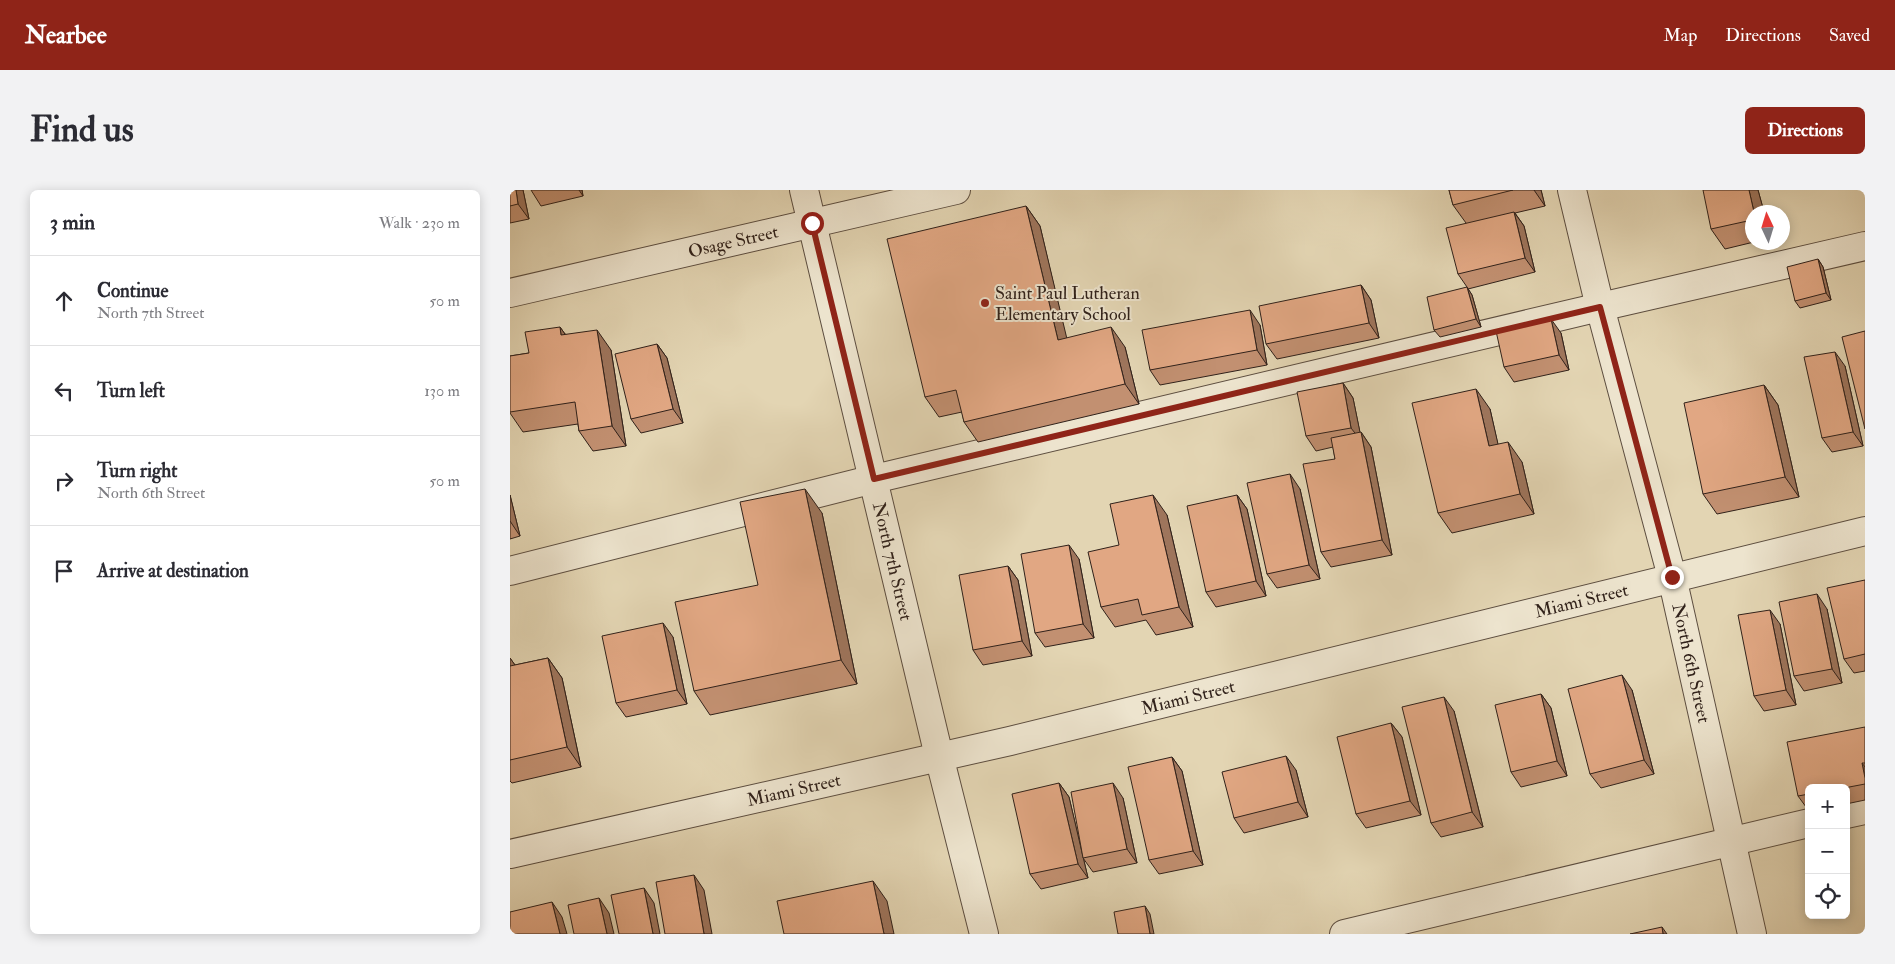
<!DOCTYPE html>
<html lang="en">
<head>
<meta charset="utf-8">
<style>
  :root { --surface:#fff; --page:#f2f2f3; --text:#2b2b33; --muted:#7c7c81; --line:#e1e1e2; --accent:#8f2418 }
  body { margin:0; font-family:"IM FELL Double Pica",serif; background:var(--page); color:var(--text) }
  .controls { position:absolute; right:15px; bottom:15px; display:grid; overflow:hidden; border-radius:8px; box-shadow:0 2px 12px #0003 }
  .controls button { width:45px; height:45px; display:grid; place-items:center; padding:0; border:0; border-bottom:1px solid var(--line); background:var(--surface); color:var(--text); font:25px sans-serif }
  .compass { position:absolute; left:1235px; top:15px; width:45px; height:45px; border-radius:50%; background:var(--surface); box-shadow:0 2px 12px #0003; rotate:356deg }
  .stop { position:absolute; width:15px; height:15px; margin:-11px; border:4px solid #8f2418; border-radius:50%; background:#fff }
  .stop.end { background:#8f2418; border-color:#fff; box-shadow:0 1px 5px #0008 }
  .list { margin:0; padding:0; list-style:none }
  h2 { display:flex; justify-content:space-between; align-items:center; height:65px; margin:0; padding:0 20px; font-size:21px }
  h2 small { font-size:16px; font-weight:400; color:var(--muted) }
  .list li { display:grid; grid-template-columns:32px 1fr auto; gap:15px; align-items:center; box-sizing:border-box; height:90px; padding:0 20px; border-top:1px solid var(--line) }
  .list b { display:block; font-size:19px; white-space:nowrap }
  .list p { margin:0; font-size:16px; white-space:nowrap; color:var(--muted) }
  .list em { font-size:16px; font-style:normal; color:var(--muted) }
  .icon { flex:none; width:28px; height:28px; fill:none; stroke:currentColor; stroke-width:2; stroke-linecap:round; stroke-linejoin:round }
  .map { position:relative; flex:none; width:1355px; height:744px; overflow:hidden; border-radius:8px }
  header { display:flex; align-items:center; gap:30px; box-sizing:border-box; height:70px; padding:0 25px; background:var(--accent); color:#fff }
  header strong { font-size:24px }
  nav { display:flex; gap:28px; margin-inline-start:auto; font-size:18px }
  .intro { display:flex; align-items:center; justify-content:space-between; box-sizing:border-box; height:120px; padding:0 30px }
  h1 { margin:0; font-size:35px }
  .button { padding:12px 22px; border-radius:8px; background:var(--accent); color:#fff; font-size:18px; font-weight:700 }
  main { display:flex; gap:30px; padding:0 30px }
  aside { flex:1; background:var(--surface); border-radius:8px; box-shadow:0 2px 12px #0003 }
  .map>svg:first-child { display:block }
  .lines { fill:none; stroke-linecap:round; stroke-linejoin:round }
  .minor-casing { stroke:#5d4e40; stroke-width:30 }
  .minor { stroke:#ede4ce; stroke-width:28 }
  .wall { fill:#c29071; stroke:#30211a }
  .shaded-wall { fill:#9e755c; stroke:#30211a }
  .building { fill:#e1a783; stroke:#30211a }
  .route { stroke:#8f2418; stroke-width:6 }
  .poi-dot { fill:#8f2418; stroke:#ede4ce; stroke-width:2 }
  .labels { text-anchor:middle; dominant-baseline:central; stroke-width:4; stroke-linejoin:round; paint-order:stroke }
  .street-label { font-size:18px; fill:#30211a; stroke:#ede4ce }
  .poi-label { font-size:18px; fill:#30211a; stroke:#ede4ce; text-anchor:start }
</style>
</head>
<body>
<header>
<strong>Nearbee</strong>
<nav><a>Map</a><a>Directions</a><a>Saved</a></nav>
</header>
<div class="intro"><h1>Find us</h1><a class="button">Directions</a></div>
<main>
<aside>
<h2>3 min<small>Walk · 230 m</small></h2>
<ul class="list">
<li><svg class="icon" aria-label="ahead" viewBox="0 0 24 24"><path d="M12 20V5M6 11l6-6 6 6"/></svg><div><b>Continue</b><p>North 7th Street</p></div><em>50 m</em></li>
<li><svg class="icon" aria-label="left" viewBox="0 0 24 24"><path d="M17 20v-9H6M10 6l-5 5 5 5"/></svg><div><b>Turn left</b></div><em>130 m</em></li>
<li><svg class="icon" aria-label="right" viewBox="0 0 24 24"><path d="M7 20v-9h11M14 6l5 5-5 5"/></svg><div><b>Turn right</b><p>North 6th Street</p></div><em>50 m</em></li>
<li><svg class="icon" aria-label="arrive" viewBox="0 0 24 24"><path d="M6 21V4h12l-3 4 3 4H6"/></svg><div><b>Arrive at destination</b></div></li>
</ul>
</aside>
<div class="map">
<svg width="1355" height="744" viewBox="0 0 1355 744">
  <rect width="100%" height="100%" fill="#e3d5b3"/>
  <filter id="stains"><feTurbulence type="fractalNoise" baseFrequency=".004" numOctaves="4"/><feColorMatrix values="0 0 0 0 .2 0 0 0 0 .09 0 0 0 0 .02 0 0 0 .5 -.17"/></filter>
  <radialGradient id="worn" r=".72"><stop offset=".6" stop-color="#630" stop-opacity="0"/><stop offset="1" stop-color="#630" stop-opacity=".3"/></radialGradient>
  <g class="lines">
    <g class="minor-casing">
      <g id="minor">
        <path id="s1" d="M294,0L429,566L474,744"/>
        <path id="s2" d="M1062,0L1090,117L1162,387L1242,744"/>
        <path id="s3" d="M0,103L446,0"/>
        <path d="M0,381L364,289L1090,117L1355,56"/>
        <path d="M1336,624L1355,620"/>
        <path id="s4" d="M0,664L500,551L1355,341"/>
        <path d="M834,744L1299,633"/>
      </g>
    </g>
    <use href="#minor" class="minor"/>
  </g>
  <g class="wall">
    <path d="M0,0H13L19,29L0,33Z"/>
    <path d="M21,0H72L73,6L31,16Z"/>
    <path d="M939,0H1031L1035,16L1005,23L1014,36L1025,82L958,99L962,105L971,137L930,147L924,140L957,97L948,84L956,33L943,15Z"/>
    <path d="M1248,0L1254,22H1242V52H1244L1215,59L1201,39Z"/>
    <path d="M516,16L530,36L556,148L615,157L629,214L468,252L454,232L452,222L429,227L415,207Z"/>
    <path d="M1308,69L1313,77L1321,110L1290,118L1285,111Z"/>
    <path d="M851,95L861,110L869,148L767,169L756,154Z"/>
    <path d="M750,135L757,175L650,195L640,180Z"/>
    <path d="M50,137L55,144L101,160L116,256L83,261L69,241L68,234L13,242L0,223V166L19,163Z"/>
    <path d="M1051,143L1059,180L1004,192L994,177Z"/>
    <path d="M147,154L157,168L173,233L131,243L121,229Z"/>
    <path d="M1335,176L1353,256L1322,262L1312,248Z"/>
    <path d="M833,193L843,208L850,243L851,242L861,257L882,365L821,377L811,362L825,269L823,257L806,261L796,246Z"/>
    <path d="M1254,195L1268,215L1289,307L1207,324L1193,304Z"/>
    <path d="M980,219L988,255L1012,272L1024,324L942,343L928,323Z"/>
    <path d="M790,299L810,389L767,398L757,384Z"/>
    <path d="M0,305L10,346L0,349Z"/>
    <path d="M727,305L737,319L756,406L706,417L696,402Z"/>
    <path d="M312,323L347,494L200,525L184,501L248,395Z"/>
    <path d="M657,325L683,437L646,445L636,430L605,437L591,417L609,355Z"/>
    <path d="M569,369L584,448L535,457L525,443Z"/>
    <path d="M498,376L508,390L522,466L473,475L463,460Z"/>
    <path d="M1355,390V481L1344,483L1334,469Z"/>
    <path d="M1317,419L1332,493L1294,501L1284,486Z"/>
    <path d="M1270,434L1286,515L1254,521L1244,506Z"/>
    <path d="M163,447L177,514L116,527L106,513Z"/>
    <path d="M0,468L5,475L38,468L52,488L71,577L2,593L0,591Z"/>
    <path d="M1122,500L1144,584L1091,598L1080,584Z"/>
    <path d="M1031,504L1041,518L1057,586L1011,597L1001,582Z"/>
    <path d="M944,521L973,637L931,647L921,633Z"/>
    <path d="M881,533L892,547L911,625L856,638L846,624Z"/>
    <path d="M1355,537V610L1336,614V598H1299V621L1288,606Z"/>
    <path d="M662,567L672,581L693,675L649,684L639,670Z"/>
    <path d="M786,580L798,627L734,643L724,628Z"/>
    <path d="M549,593L559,607L578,688L531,699L520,684Z"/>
    <path d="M613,608L627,673L583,682L573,668Z"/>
  </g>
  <g class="shaded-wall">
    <path d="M6,0H13L19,29L8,14Z"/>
    <path d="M69,0H72L73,6Z"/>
    <path d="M1024,0H1031L1035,16Z"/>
    <path d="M1239,0H1248L1254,22H1244Z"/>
    <path d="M516,16L530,36L562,170L548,150Z"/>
    <path d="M1004,22L1014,36L1025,82L1015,68Z"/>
    <path d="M1308,69L1313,77L1321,110L1316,103Z"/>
    <path d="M851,95L861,110L869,148L859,133Z"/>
    <path d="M957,97L962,105L971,137L966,129Z"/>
    <path d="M740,120L750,135L757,175L747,160Z"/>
    <path d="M1041,129L1051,143L1059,180L1049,165Z"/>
    <path d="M50,137L64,157L51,145Z"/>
    <path d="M601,137L615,157L629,214L615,194Z"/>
    <path d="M87,140L101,160L116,256L102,236Z"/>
    <path d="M147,154L157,168L173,233L163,219Z"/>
    <path d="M1325,162L1335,176L1353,256L1343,242Z"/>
    <path d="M833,193L843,208L852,252L841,238Z"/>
    <path d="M1254,195L1268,215L1289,307L1275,287Z"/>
    <path d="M966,199L980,219L993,276L979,256Z"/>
    <path d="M851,242L861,257L882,365L872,350Z"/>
    <path d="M998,252L1012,272L1024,324L1010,304Z"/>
    <path d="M780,284L790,299L810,389L799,375Z"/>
    <path d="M295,299L312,323L347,494L331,470Z"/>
    <path d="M0,305L10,346L0,331Z"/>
    <path d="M643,305L657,325L683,437L669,417Z"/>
    <path d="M727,305L737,319L756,406L746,391Z"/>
    <path d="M559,355L569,369L584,448L573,434Z"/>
    <path d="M498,376L508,390L522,466L512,451Z"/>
    <path d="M1307,404L1317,419L1332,493L1322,479Z"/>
    <path d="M1260,420L1270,434L1286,515L1276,500Z"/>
    <path d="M153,433L163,447L177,514L167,500Z"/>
    <path d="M0,468L12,485L0,476Z"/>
    <path d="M38,468L52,488L71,577L57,557Z"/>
    <path d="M1112,485L1122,500L1144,584L1134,570Z"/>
    <path d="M1031,504L1041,518L1057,586L1047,571Z"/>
    <path d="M934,507L944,521L973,637L962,622Z"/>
    <path d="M881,533L892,547L911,625L900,611Z"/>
    <path d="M776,566L786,580L798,627L788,612Z"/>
    <path d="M662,567L672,581L693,675L683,661Z"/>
    <path d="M1352,573L1355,577V588Z"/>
    <path d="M549,593L559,607L578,688L568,674Z"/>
    <path d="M603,593L613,608L627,673L617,659Z"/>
    <path d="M184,685L194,700L202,744H194Z"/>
    <path d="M363,691L377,711L384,744H374Z"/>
    <path d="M134,698L144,713L150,744H143Z"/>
    <path d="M89,708L99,723L104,744H97Z"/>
    <path d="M42,712L52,727L57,744H50Z"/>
    <path d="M635,716L640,724L644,744H640Z"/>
    <path d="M1152,737L1157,744H1153Z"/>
  </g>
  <g class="building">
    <path d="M0,0H6L8,14L0,16Z"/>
    <path d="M939,0H1003L943,15Z"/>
    <path d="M1193,0H1239L1244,22H1242V30L1201,39Z"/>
    <path d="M516,16L548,150L601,137L615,194L454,232L446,200L415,207L377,49Z"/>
    <path d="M1004,22L1015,68L948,84L936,38Z"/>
    <path d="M1308,69L1316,103L1285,111L1277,77Z"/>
    <path d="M851,95L859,133L756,154L749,116Z"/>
    <path d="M957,97L966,129L924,140L917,107Z"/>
    <path d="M740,120L747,160L640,180L632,140Z"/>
    <path d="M1041,129L1049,165L994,177L986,141Z"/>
    <path d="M50,137L51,145L87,140L102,236L69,241L65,212L0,222V166L19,163L15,142Z"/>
    <path d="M1355,141V239L1332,147Z"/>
    <path d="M147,154L163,219L121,229L105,164Z"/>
    <path d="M1325,162L1343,242L1312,248L1294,167Z"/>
    <path d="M833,193L841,238L796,246L787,202Z"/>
    <path d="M1254,195L1275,287L1193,304L1174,213Z"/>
    <path d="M966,199L979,256L998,252L1010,304L928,323L902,213Z"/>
    <path d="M851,242L872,350L811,362L793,274L825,269L821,248Z"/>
    <path d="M780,284L799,375L757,384L737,293Z"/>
    <path d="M295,299L331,470L184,501L165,412L248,395L230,312Z"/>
    <path d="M643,305L669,417L632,425L628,409L591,417L578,362L609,355L600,314Z"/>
    <path d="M727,305L746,391L696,402L677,316Z"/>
    <path d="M559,355L573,434L525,443L511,364Z"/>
    <path d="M498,376L512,451L463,460L449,385Z"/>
    <path d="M1355,390V464L1334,469L1317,398Z"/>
    <path d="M1307,404L1322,479L1284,486L1269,412Z"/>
    <path d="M1260,420L1276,500L1244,506L1228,425Z"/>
    <path d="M153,433L167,500L106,513L92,446Z"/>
    <path d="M38,468L57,557L0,570V476Z"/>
    <path d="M1112,485L1134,570L1080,584L1058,499Z"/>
    <path d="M1031,504L1047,571L1001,582L985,515Z"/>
    <path d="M934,507L962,622L921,633L892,517Z"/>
    <path d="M881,533L900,611L846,624L827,547Z"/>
    <path d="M1355,537V573H1352L1355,588V594L1334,598H1299V604L1288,606L1277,552Z"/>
    <path d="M776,566L788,612L724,628L712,582Z"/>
    <path d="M662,567L683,661L639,670L618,577Z"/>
    <path d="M549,593L568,674L520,684L502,604Z"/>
    <path d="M603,593L617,659L573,668L561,602Z"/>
    <path d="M184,685L194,744H155L146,692Z"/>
    <path d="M363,691L374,744H274L267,711Z"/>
    <path d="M134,698L143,744H109L101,705Z"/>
    <path d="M89,708L97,744H64L58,715Z"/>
    <path d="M42,712L50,744H0V722Z"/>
    <path d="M635,716L640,744H608L604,722Z"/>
    <path d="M1152,737L1153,744H1120Z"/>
  </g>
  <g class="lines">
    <path class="route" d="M302,33L364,289L1090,117L1162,387"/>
  </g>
  <circle class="poi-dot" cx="475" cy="113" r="5"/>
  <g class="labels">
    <g class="street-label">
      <text stroke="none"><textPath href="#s3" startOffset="229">Osage Street</textPath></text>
      <text stroke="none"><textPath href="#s1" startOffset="382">North 7th Street</textPath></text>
      <text stroke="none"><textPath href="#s4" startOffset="1101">Miami Street</textPath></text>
      <text stroke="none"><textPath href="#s2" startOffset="488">North 6th Street</textPath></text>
      <text stroke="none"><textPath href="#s4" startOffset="696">Miami Street</textPath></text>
      <text stroke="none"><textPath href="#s4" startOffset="291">Miami Street</textPath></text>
    </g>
    <g class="poi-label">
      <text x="485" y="103">Saint Paul Lutheran<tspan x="485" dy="21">Elementary School</tspan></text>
    </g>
  </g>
  <rect width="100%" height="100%" filter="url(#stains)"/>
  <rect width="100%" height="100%" fill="url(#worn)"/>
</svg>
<div class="controls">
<button>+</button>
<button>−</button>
<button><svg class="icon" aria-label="locate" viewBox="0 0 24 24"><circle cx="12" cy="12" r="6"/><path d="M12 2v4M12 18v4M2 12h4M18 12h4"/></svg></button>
</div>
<svg class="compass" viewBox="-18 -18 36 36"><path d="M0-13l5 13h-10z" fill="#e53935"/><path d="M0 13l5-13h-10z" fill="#7c7c81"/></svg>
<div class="stop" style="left:302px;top:33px"></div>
<div class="stop end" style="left:1162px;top:387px"></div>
</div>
</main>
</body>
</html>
